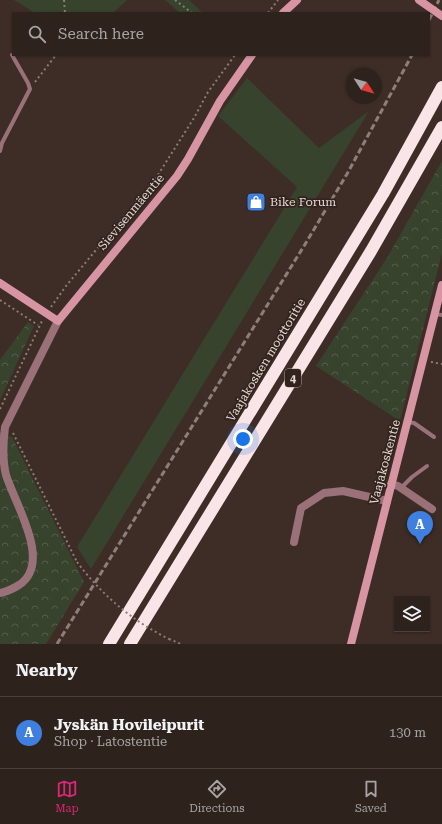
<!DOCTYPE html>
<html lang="en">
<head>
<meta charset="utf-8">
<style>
  :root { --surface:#2e221c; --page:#3a2f29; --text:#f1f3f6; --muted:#a7a4a3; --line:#493f3b; --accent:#db2777 }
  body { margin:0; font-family:"Roboto Serif",serif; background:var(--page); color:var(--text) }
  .controls { position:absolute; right:12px; bottom:12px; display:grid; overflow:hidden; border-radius:0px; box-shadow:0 1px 3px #0004 }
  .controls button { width:36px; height:36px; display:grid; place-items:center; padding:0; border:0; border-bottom:1px solid var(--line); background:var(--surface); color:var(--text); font:20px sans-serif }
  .compass { position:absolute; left:346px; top:68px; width:36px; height:36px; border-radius:50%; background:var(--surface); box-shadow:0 1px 3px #0004; rotate:126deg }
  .you { position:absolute; left:243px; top:439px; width:14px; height:14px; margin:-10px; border:3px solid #fff; border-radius:50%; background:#1a73e8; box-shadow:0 0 0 6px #1a73e833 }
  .badge { display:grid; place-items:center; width:26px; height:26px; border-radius:50%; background:var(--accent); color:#fff; font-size:13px; font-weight:700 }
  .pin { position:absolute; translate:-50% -33px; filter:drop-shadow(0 1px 2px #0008) }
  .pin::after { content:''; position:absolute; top:21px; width:14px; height:12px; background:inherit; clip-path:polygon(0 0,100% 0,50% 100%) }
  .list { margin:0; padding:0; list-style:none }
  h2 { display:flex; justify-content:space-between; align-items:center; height:52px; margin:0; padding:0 16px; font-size:17px }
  h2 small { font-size:13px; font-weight:400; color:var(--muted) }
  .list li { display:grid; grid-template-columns:26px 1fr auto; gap:12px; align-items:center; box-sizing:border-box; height:72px; padding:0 16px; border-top:1px solid var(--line) }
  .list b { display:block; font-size:15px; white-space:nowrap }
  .list p { margin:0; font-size:13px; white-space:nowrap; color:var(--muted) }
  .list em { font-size:13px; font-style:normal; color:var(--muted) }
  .icon { flex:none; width:22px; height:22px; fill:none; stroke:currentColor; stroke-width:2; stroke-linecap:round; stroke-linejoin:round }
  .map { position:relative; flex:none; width:442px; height:644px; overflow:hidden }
  .search { position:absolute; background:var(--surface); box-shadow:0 1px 3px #0004; left:12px; right:12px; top:12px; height:44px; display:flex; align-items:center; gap:10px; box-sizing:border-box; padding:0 14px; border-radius:0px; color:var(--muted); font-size:15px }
  .sheet { height:124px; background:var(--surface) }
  nav { display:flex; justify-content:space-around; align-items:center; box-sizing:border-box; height:56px; border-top:1px solid var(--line); background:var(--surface); font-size:11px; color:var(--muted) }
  nav a { display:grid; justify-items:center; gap:2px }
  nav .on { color:var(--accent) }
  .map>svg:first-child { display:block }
  .green { fill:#37432c }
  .forest { fill:url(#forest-crowns) }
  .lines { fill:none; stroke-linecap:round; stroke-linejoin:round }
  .path { stroke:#8b7c77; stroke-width:2; stroke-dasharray:2 3; stroke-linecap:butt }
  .lane { stroke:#9b7179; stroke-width:4 }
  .street { stroke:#9b7179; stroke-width:8 }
  .secondary { stroke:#d794a2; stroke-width:8 }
  .highway { stroke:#f9e4e7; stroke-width:12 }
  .rail { stroke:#8d7e79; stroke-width:3; stroke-dasharray:6 3; stroke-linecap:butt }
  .path-bridge { stroke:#8b7c77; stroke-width:2; stroke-dasharray:2 3; stroke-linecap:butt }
  .secondary-bridge { stroke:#d794a2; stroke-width:8 }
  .labels { text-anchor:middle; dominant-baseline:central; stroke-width:3.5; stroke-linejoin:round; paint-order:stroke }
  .shield { fill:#33231d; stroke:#afa29d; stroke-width:1 }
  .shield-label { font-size:11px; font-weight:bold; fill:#e4d8d4 }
  .poi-label { font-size:12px; fill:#e4d8d4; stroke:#33231d; text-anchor:start }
  .street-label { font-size:12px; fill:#e4d8d4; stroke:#33231d }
</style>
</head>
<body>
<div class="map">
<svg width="442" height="644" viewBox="0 0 442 644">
  <defs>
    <pattern id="forest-crowns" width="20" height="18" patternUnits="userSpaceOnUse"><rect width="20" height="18" fill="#37432c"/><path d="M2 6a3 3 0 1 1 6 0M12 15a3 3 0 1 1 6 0" fill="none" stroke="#545d4a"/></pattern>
  </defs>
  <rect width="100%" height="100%" fill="#3e2d26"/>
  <g class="green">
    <path d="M14,0H127L113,13H35Z"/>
    <path d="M165,0H189L203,13H180Z"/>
    <path d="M247,78L319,148L369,111L91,569L77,547L297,187L218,116Z"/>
  </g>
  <g class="forest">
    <path d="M442,161V253L400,421L316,366L387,258Z"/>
    <path d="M28,322L34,326L0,400V360Z"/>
    <path d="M0,433L12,437L84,582L46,644H0Z"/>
  </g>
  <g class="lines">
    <g class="path">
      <path d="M64,0L65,13"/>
      <path d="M175,0L192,13"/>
      <path d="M268,13L278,0"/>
      <path d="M35,82L56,55"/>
      <path d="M0,300L38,325"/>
      <path d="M51,307L66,286L156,178L194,118L208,92L235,55"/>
      <path d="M431,362L442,364"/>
      <path d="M0,409L42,321"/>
      <path d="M13,433L77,562"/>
      <path d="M169,639L181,644"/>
    </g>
    <g class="lane">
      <path d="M0,151L2,143L30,89L28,83L12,55"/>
      <path d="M435,314L442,315"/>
      <path d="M408,422L414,423L434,437"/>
      <path d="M401,488L412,477L427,466"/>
    </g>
    <g class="street">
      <path d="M391,484L398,486L432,509"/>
      <path d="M294,542L301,508L324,493L343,491L387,501"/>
      <path d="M0,593C7,592 14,588 19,585C53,563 15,504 6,475C2,459 3,443 5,427L58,321"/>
    </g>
    <g class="secondary">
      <path d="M283,13L297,0"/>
      <path d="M0,283L58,321L177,176L188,159L220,101L252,55"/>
      <path d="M351,644L442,285"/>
    </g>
    <g class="highway">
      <path d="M109,644L383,194L442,87"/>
      <path d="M130,644L371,251L442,127"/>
    </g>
    <g class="rail">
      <path d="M429,20L439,0"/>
      <path d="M57,644L304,246L347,174L412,55"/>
    </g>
    <path class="path-bridge" d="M77,562C101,594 132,621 169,639"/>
    <path class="secondary-bridge" d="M419,0L442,16"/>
  </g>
  <defs>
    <g id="shop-square" transform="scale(1)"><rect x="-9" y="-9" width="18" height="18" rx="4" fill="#3f7fe0" stroke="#33231d"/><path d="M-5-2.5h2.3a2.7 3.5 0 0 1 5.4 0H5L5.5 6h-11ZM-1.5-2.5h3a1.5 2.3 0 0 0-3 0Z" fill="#fff"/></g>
  </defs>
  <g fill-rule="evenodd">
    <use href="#shop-square" x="256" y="202"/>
  </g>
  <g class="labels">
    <rect class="shield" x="285" y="369" width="16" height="18" rx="3"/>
    <g class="shield-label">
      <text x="293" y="378">4</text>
    </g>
    <g class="poi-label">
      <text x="270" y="202">Bike Forum</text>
    </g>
    <g class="street-label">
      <text transform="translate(131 212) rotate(-50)">Sievisenmäentie</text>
      <text transform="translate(266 360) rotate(-59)">Vaajakosken moottoritie</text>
      <text transform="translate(385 462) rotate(-75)">Vaajakoskentie</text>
    </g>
  </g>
</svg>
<div class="controls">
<button><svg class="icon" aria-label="layers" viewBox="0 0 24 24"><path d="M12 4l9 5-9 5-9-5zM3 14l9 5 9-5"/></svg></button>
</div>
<svg class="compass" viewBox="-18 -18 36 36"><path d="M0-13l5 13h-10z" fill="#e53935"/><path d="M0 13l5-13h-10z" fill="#a7a4a3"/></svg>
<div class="you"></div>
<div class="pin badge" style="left:420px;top:544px;background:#3f7fe0">A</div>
<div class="search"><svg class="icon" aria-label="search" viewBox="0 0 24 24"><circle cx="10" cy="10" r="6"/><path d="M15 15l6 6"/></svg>Search here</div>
</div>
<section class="sheet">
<h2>Nearby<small></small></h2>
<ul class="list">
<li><span class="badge" style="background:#3f7fe0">A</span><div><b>Jyskän Hovileipurit</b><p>Shop · Latostentie</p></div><em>130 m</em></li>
</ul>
</section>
<nav>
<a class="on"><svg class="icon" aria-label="map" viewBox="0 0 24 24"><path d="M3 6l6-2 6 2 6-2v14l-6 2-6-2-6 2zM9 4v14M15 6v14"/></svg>Map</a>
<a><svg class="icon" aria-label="directions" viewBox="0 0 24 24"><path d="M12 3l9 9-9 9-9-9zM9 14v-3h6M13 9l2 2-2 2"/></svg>Directions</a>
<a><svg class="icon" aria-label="saved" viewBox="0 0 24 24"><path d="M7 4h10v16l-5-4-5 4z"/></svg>Saved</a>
</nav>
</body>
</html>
